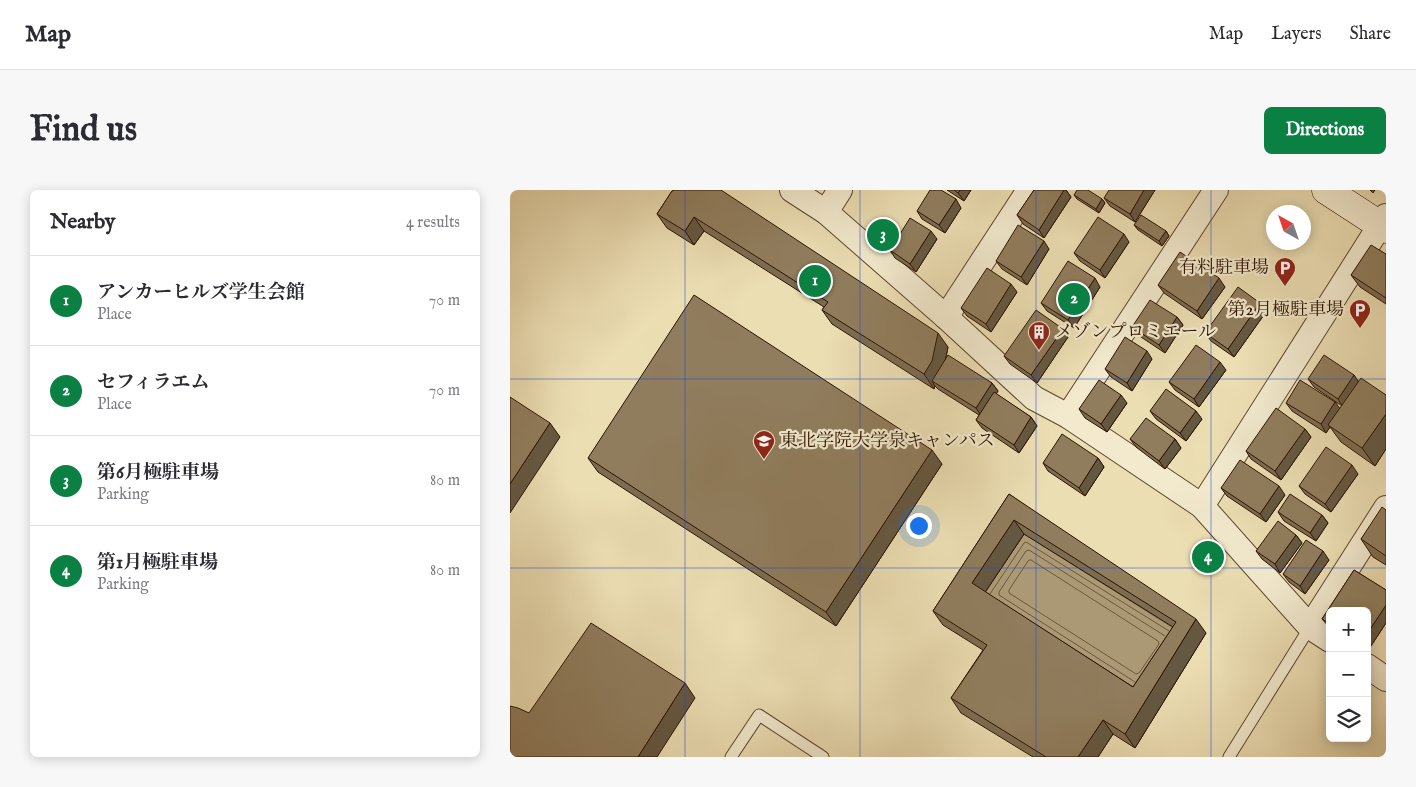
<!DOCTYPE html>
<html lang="en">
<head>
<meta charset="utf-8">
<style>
  :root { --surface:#fff; --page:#f7f7f7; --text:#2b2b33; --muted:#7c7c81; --line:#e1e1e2; --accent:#0b8043 }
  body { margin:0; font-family:"IM FELL English","Noto Serif JP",serif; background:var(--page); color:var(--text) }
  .controls { position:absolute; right:15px; bottom:15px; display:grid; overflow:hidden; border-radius:8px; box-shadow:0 2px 12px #0003 }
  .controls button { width:45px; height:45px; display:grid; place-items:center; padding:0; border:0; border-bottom:1px solid var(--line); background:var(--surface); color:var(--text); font:25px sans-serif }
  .compass { position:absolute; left:756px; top:15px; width:45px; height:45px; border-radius:50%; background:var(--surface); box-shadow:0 2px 12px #0003; rotate:320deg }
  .you { position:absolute; left:408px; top:335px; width:18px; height:18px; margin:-12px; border:4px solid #fff; border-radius:50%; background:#1a73e8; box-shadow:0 0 0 8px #1a73e833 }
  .badge { display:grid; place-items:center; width:32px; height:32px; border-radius:50%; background:var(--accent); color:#fff; font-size:16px; font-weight:700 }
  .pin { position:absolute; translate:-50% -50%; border:2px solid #fff; box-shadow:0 1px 5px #0006 }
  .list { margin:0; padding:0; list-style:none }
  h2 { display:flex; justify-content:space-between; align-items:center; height:65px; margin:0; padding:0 20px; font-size:21px }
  h2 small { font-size:16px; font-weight:400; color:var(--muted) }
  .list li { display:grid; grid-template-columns:32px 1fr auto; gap:15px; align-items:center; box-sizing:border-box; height:90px; padding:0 20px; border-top:1px solid var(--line) }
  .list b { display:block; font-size:19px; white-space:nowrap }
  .list p { margin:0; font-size:16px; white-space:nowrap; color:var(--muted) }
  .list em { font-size:16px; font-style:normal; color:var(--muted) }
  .icon { flex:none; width:28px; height:28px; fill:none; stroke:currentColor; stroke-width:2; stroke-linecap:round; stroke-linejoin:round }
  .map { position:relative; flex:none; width:876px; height:567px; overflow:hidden; border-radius:8px }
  header { display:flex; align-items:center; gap:30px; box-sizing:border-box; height:70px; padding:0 25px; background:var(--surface); border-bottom:1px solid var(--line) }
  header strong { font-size:24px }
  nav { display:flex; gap:28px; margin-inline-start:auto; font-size:18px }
  .intro { display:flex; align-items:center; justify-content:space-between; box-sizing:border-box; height:120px; padding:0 30px }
  h1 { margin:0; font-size:35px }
  .button { padding:12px 22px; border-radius:8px; background:var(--accent); color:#fff; font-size:18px; font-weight:700 }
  main { display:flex; gap:30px; padding:0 30px }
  aside { flex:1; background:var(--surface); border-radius:8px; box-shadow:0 2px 12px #0003 }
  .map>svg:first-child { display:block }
  .water { fill:#ab9976; stroke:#796347 }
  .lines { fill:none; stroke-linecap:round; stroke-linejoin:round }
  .shore { stroke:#6c563b; stroke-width:1 }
  .lane-casing { stroke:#5d462d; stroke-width:13 }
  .street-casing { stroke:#5d462d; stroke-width:26 }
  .secondary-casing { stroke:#2d1300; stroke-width:29 }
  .lane { stroke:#f3eace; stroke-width:11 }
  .street { stroke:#f3eace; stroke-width:24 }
  .secondary { stroke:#f3eace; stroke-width:28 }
  .wall { fill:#7c6c50; stroke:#2d1300; fill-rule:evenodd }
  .shaded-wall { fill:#655841; stroke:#2d1300 }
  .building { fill:#907d5d; stroke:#2d1300; fill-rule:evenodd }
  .grid { fill:none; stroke:#1d4ed8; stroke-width:1; stroke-opacity:0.55 }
  .labels { text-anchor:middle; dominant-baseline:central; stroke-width:4.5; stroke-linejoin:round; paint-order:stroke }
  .poi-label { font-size:18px; fill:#2d1300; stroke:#f3eace; text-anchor:end }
</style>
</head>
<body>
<header>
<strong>Map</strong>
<nav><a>Map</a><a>Layers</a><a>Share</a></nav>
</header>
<div class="intro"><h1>Find us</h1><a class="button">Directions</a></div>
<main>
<aside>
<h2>Nearby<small>4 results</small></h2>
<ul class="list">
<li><span class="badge">1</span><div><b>アンカーヒルズ学生会館</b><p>Place</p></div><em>70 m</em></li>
<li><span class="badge">2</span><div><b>セフィラエム</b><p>Place</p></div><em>70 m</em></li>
<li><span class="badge">3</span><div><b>第6月極駐車場</b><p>Parking</p></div><em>80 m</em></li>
<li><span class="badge">4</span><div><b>第1月極駐車場</b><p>Parking</p></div><em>80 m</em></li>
</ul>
</aside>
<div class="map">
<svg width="876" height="567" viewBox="0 0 876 567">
  <rect width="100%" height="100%" fill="#ecdeb3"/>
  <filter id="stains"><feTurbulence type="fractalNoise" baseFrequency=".004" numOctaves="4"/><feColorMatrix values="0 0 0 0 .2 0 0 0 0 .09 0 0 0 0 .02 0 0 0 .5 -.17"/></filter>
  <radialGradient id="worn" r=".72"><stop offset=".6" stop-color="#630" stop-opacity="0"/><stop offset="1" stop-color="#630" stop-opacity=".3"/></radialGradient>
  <path class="water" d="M514,344L676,446L633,511L472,407Z"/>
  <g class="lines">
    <g class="shore">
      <path d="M521,370L648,451L649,454L629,483L626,484L499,403V400L518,371Z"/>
      <path d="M480,404L514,353L516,352L659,441"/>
      <path d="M625,492L489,405V402L516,361L519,360L655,446"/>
    </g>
    <g class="lane-casing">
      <g id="lane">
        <path d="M221,567L249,525L313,567"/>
        <path d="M719,567L800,437"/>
      </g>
    </g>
    <g class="street-casing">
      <g id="street">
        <path d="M282,0L316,22L436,127L524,208L558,226L692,316L800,437L820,450"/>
        <path d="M316,22L330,0"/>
        <path d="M436,127L519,0"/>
        <path d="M558,226L706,0"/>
        <path d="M692,316L876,26"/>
        <path d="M800,437L876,318"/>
        <path d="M857,476L876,489"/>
      </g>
    </g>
    <g class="secondary-casing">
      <path id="secondary" d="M816,0L876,39"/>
    </g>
    <use href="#lane" class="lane"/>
    <use href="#street" class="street"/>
    <use href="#secondary" class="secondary"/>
  </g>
  <g class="wall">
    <path d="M437,0H461L454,11Z"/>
    <path d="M524,0H556L561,7L534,48L513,34L507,25Z"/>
    <path d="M645,0L625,32L600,16L594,8Z"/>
    <path d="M162,1L438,157L436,168L482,193L488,201L486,204L521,227L527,236L509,263L472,238L466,230L469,225L428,199L425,196L424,199L322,134L312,120L314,117L194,41L184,55L157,38L147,24Z"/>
    <path d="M564,5L592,9L595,13L589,23L567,9Z"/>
    <path d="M451,18L435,43L412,29L407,21Z"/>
    <path d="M624,35L656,41L659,46L652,56L628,40Z"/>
    <path d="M427,49L406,82L385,68L380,60Z"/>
    <path d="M619,52L595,88L570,71L564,63Z"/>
    <path d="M539,59L517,95L492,79L486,71Z"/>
    <path d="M876,64V114L850,97L841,85Z"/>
    <path d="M648,95L715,97L692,129L654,103Z"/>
    <path d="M590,97L564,138L537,121L531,113Z"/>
    <path d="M507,102L481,142L457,126L451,118Z"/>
    <path d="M756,122L724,167L701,151L695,143Z"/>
    <path d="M667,127L673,135L655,163L628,145L622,137Z"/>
    <path d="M553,139L558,147L527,193L500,174L494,166Z"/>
    <path d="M642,169L622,201L601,187L595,179Z"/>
    <path d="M716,180L689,217L665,200L659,192Z"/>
    <path d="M844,185L848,191L876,205V259L865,276L831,252L820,237L816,243L782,221L776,213L825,212L830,219L832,216L804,197L798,189Z"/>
    <path d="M617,213L597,242L575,228L569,219Z"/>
    <path d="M640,221L692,229L676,251L646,229Z"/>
    <path d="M795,239L801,247L771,290L741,269L736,261Z"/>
    <path d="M620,249H665L671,258L655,279L626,257Z"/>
    <path d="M78,268L432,274L326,436L88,282Z"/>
    <path d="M588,268L594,277L575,306L538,281L533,273Z"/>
    <path d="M848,284L821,322L795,304L789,296Z"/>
    <path d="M711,298L775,305L756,332L717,306Z"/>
    <path d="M499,304L696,443L625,558L603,544L588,567H523L451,523L441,508L473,460L433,435L423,421ZM514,344L663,437L623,497L475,402Z"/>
    <path d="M876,320V375L863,367L851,349Z"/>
    <path d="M768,322L812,325L818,333L806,351L774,331Z"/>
    <path d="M786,345L792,353L770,383L752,369L746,361Z"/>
    <path d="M819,370L795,404L779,392L773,384Z"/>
    <path d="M844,380L876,400V433L857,462V421H820V438L812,429Z"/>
  </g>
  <g class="shaded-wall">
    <path d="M450,0H461L454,11L448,3Z"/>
    <path d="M554,0H556L561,7L534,48L529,40Z"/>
    <path d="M634,0H645L625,32L620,24Z"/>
    <path d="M860,0H865L863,3Z"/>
    <path d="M446,9L451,18L435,43L429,35Z"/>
    <path d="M592,9L595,13L589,23L586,19Z"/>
    <path d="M184,27L194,41L184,55L175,41Z"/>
    <path d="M421,41L427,49L406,82L400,74Z"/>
    <path d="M656,41L659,46L652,56L649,51Z"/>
    <path d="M614,44L619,52L595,88L590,80Z"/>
    <path d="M534,51L539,59L517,95L511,87Z"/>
    <path d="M585,88L590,97L564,138L558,130Z"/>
    <path d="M709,88L715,97L692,129L687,121Z"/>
    <path d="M501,94L507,102L481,142L476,134Z"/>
    <path d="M750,113L756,122L724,167L718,159Z"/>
    <path d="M667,127L673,135L655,163L649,155Z"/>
    <path d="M553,139L558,147L527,193L521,185Z"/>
    <path d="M428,143L438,157L432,185L422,191L425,196L424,199L414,184Z"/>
    <path d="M637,161L642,169L622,201L617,193Z"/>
    <path d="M710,172L716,180L689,217L684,209Z"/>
    <path d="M844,185L849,193L833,217L828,209Z"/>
    <path d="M482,193L488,201L472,227L466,218Z"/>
    <path d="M611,205L617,213L597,242L591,234Z"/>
    <path d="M825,212L831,220L818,235L820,237L816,243L811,234Z"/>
    <path d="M686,221L692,229L676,251L670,243Z"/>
    <path d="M876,224V259L865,276L852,258Z"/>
    <path d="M521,227L527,236L509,263L504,255Z"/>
    <path d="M40,233L50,247L0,323V294Z"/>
    <path d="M795,239L801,247L771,290L765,281Z"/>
    <path d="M665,249L671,258L655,279L649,271Z"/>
    <path d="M422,260L432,274L326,436L316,422Z"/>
    <path d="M588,268L594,277L575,306L569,298Z"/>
    <path d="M842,275L848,284L821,322L815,314Z"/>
    <path d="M769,296L775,305L756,332L750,324Z"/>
    <path d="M812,325L818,333L806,351L800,343Z"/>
    <path d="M504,330L514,344L472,407L462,393Z"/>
    <path d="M786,345L792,353L770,383L765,374Z"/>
    <path d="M813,361L819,370L795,404L790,396Z"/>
    <path d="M876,415V433L857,462V444Z"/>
    <path d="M686,429L696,443L625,558L615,544Z"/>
    <path d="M175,493L185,508L147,567H128Z"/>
    <path d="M593,530L603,544L588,567H568Z"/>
  </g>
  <g class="building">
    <path d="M165,0H211L428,143L422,171L414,184L312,120L318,112L184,27L175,41L147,24L162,1Z"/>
    <path d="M420,0H431L446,9L429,35L407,21Z"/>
    <path d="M444,0H450L448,3Z"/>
    <path d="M524,0H554L529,40L507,25Z"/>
    <path d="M567,0H578L592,9L586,19L564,5Z"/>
    <path d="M599,0H634L620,24L594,8Z"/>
    <path d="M631,25L656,41L649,51L624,35Z"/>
    <path d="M588,27L614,44L590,80L564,63Z"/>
    <path d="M400,28L421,41L400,74L380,60Z"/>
    <path d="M508,35L534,51L511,87L486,71Z"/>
    <path d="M861,55L876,64V108L841,85Z"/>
    <path d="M670,62L709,88L687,121L648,95Z"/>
    <path d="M558,71L585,88L558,130L531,113Z"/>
    <path d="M477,78L501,94L476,134L451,118Z"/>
    <path d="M728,97L750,113L718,159L695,143Z"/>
    <path d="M184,105L422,260L316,422L78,268Z"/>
    <path d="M640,110L667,127L649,155L622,137Z"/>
    <path d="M526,120L553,139L521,185L494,166Z"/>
    <path d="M615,147L637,161L617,193L595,179Z"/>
    <path d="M686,155L710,172L684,209L659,192Z"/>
    <path d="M438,165L482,193L466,218L422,191Z"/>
    <path d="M814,165L844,185L828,209L798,189Z"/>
    <path d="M851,188L876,205V224L852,258L818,235Z"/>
    <path d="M589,190L611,205L591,234L569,219Z"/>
    <path d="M790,190L825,212L811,234L776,213Z"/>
    <path d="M656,199L686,221L670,243L640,221Z"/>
    <path d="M484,202L521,227L504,255L466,230Z"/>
    <path d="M0,207L40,233L0,294Z"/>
    <path d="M766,218L795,239L765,281L736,261Z"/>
    <path d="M636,228L665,249L649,271L620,249Z"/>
    <path d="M552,244L588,268L569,298L533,273Z"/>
    <path d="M816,257L842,275L815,314L789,296Z"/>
    <path d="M730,270L769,296L750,324L711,298Z"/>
    <path d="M499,304L686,429L615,544L593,530L568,567H536L441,508L477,455L423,421ZM504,330L666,432L623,497L462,393Z"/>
    <path d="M780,304L812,325L800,343L768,322Z"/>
    <path d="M872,317L876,320V366L851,349Z"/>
    <path d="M768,331L786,345L765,374L746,361Z"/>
    <path d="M796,350L813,361L790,396L773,384Z"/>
    <path d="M844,380L876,400V415L857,444V421H820V434L812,429Z"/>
    <path d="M81,433L175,493L128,567H0V516L8,518L19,523Z"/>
  </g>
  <path class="grid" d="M175,0V567M350,0V567M526,0V567M701,0V567M0,189H876M0,378H876"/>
  <defs>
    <g id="parking-pin" transform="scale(1.125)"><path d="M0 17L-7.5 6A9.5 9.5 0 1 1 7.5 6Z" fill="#8f2418" stroke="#f3eace"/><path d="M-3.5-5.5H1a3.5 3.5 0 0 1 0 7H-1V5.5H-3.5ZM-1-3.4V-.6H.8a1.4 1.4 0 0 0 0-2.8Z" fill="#fff"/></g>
    <g id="building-pin" transform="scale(1.125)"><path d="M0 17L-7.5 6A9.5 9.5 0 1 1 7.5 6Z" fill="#8f2418" stroke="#f3eace"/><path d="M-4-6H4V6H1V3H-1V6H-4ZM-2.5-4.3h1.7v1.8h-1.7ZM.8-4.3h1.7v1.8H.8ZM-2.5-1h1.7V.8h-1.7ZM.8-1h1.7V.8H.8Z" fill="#fff"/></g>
    <g id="university-pin" transform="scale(1.125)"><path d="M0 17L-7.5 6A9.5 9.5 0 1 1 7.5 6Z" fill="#8f2418" stroke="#f3eace"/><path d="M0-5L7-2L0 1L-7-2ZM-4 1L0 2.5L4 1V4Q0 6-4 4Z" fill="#fff"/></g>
  </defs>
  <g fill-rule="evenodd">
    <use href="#parking-pin" x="775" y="78"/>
    <use href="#parking-pin" x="850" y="120"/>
    <use href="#building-pin" x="529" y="142"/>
    <use href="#university-pin" x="254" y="251"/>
  </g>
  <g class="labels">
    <g class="poi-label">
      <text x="759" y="78">有料駐車場</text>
      <text x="834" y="120">第2月極駐車場</text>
      <text x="545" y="142" text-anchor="start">メゾンプロミエール</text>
      <text x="270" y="251" text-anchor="start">東北学院大学泉キャンパス</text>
    </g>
  </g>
  <rect width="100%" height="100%" filter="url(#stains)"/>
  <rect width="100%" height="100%" fill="url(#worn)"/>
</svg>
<div class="controls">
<button>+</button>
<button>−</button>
<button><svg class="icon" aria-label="layers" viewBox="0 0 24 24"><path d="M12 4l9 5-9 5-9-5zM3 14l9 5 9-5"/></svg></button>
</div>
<svg class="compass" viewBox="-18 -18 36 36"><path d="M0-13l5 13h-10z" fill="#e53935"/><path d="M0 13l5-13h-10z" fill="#7c7c81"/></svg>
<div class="you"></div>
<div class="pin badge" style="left:305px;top:91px">1</div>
<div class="pin badge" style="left:564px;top:109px">2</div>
<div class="pin badge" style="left:373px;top:45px">3</div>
<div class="pin badge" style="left:698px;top:367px">4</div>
</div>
</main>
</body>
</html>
